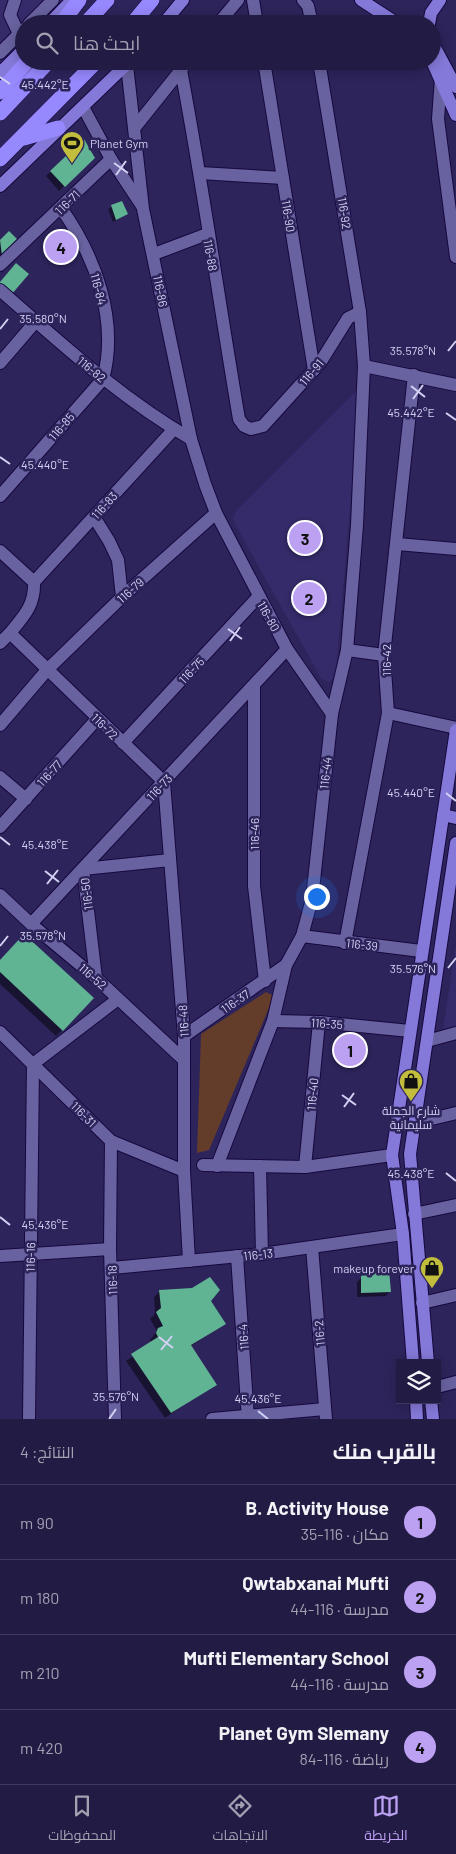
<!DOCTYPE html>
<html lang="ar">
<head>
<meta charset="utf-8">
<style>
  :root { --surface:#221b44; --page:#2e284f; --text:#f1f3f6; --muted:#a2a1b2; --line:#3f395d; --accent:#bca0f2 }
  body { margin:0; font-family:Barlow,Cairo,sans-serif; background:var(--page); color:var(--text); direction:rtl }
  .controls { position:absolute; right:15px; bottom:15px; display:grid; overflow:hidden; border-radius:0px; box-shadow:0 2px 12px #0003 }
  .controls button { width:45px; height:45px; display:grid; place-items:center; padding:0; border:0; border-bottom:1px solid var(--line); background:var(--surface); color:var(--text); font:25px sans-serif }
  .you { position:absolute; left:316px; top:896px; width:18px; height:18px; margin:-12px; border:4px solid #fff; border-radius:50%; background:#1a73e8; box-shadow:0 0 0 8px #1a73e833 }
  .badge { display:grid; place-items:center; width:32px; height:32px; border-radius:50%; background:var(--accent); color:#111; font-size:16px; font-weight:700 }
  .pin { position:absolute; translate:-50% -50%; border:2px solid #fff; box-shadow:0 1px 5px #0006 }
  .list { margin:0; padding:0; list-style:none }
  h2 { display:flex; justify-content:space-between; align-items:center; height:65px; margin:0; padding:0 20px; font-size:21px }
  h2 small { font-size:16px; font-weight:400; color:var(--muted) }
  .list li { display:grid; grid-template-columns:32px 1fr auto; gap:15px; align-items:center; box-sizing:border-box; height:75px; padding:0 20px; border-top:1px solid var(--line) }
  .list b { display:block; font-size:19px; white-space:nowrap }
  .list p { margin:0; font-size:16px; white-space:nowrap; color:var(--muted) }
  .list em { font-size:16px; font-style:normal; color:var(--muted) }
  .icon { flex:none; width:28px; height:28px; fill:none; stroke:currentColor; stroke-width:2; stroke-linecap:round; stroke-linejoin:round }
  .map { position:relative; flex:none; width:456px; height:1419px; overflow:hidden; direction:ltr }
  .search { position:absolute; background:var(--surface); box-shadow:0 2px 12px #0003; left:15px; right:15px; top:15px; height:55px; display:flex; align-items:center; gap:12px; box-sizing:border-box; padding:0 18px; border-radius:28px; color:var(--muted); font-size:19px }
  .sheet { height:365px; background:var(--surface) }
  nav { display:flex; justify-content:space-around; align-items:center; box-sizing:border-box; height:70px; border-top:1px solid var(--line); background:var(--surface); font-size:14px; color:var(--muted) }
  nav a { display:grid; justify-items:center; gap:2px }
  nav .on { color:var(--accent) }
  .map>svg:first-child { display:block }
  .built { fill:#352b6a }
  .green { fill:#643d2a }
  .shadow { fill:#0007 }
  .building { fill:#60b393 }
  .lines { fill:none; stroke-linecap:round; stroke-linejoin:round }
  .minor-casing { stroke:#17083e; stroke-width:14 }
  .major-casing { stroke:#17083e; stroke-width:14 }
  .highway-casing { stroke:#17083e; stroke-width:16 }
  .minor { stroke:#6863a0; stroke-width:12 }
  .major { stroke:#8479d8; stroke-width:12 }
  .highway { stroke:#9688fd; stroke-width:15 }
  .ticks { fill:none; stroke:#d2d1f3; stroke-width:2 }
  .labels { text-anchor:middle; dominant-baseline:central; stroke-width:5; stroke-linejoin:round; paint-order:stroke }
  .poi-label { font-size:12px; fill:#d2d1f3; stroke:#2d245b; text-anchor:start }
  .street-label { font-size:12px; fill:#d2d1f3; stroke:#2d245b }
  .ticks-label { font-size:12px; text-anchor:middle; fill:#d2d1f3; stroke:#2d245b; stroke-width:5; stroke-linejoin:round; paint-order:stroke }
</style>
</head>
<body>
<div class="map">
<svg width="456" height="1419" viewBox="0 0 456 1419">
  <rect width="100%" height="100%" fill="#2d245b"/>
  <g class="built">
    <path d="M0,0H63L40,24H24V40L0,64Z"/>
    <path d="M356,391L360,395L336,671L333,679L328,682L321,678L235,524L233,517L237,510Z"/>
    <path d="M456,945V1027L443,1030Z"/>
  </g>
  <path class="green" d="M266,992L274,996L209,1150L197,1153L201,1034Z"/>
  <g class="shadow">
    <path d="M84,141L93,157L59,191L46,176Z"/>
    <path d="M121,203L126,214L113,222L108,209Z"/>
    <path d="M9,233L15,239L0,256V241Z"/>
    <path d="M0,961L62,1030L56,1036L0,984Z"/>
    <path d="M343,1042L355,1057L350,1062L338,1061L339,1047Z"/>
    <path d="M362,1277L390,1291L386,1296L357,1297V1282Z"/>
    <path d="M160,1291L209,1301L225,1323L191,1346L215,1384L165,1418L126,1361L152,1343L150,1340L157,1331L150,1319L155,1314L154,1297Z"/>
  </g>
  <g class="building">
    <path d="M84,139L95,158L65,187L50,171Z"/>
    <path d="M122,201L128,214L116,220L111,205Z"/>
    <path d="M9,231L17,239L2,256L0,240Z"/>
    <path d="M16,263L29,274L11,295L0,287V282Z"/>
    <path d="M24,934L94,998L63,1031L0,972V960Z"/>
    <path d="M343,1041L357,1042L356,1058L342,1057Z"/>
    <path d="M389,1270L391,1292L361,1293V1276Z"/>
    <path d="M210,1277L220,1290L211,1301L226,1324L191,1345L217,1385L171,1413L131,1354L158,1337L156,1333L158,1328L163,1326L156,1312L161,1308L159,1290L192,1288Z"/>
  </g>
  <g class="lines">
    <g class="minor-casing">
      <g id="minor">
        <path d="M15,0L10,15L19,34"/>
        <path d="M253,0L257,24"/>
        <path d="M303,0L308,6L312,24"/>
        <path d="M29,24L53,0"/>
        <path d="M218,24L238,0"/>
        <path d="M0,53L24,29"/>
        <path d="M264,61L314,370"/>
        <path d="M127,65L143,209L191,439L205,484L216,513L287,649L332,714"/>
        <path d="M181,70C203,186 219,302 239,419L244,426L251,429L263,426L320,363L348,318L360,312"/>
        <path d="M441,78L438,119L456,257"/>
        <path d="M83,107L111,159L142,206"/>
        <path d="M136,126L188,61"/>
        <path d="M200,173L283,178"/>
        <path d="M154,254L207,234"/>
        <path d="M0,265L111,159"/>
        <path d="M0,290C61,343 120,398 191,439"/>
        <path d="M0,363L36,321"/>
        <path d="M364,366L456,385"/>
        <path d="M0,496L103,379C119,320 95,256 61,208"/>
        <path d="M94,517L109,541L118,560L122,597"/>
        <path d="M397,544L456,549"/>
        <path d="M0,551L34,582C35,605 24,616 10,633"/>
        <path d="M34,582L174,429"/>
        <path d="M0,643L10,633L164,782L184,1036V1171L189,1261"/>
        <path d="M347,650L384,655"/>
        <path d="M254,686V886L265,981"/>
        <path d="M388,713L456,728"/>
        <path d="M0,725L47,670L122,597L216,513"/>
        <path d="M123,743L258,597"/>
        <path d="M0,777L26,799"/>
        <path d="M0,827L97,719"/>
        <path d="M0,895L31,924L96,978L184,1060"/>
        <path d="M31,924L287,649"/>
        <path d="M302,936L421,951"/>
        <path d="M345,943L388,713L384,655L414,375"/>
        <path d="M96,978L83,869L170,860"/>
        <path d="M273,1021L319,1022L410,1031"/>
        <path d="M0,1032L111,1141L184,1171"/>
        <path d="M184,1036L286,965"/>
        <path d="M427,1041L456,1033"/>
        <path d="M415,1123L456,1113"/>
        <path d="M111,1141L110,1249L115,1419"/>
        <path d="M203,1165L305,1167L392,1155"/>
        <path d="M217,1166L273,1021L286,965L302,936L312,899L332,714L347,650L357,525L364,366L360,312L319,61"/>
        <path d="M260,1166L262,1254"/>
        <path d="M305,1167L319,1022"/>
        <path d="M414,1214L456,1205"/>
        <path d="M312,1247L326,1419"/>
        <path d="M0,1256L110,1249"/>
        <path d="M237,1256L248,1419"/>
        <path d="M112,1268L262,1254L403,1234"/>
        <path d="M422,1303L456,1295"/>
        <path d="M437,1387L456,1382"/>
        <path d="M29,1419L33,1064L118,999"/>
        <path d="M212,1419L325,1409"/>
      </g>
    </g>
    <g class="major-casing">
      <g id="major">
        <path d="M361,0L398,24"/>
        <path d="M49,24L72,0"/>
        <path d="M163,24L183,0"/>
        <path d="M429,24L431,13L440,0"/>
        <path d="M432,42L456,87"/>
        <path d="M432,61L456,115"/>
        <path d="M0,73L24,49"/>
        <path d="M0,186L130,61"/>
        <path d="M443,815L456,818"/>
        <path d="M413,1363L403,1234L392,1155L456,730"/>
        <path d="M428,1363L410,1154L456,843"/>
        <path d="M416,1400L417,1419"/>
        <path d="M431,1400L433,1419"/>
      </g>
    </g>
    <g class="highway-casing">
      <g id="highway">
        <path d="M61,24L79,0"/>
        <path d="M85,24L107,0"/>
        <path d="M132,24L152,0"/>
        <path d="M0,92L28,61"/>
        <path d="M0,113L49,61"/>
        <path d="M24,138L58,128"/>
        <path d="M0,159L97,61"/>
      </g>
    </g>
    <use href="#minor" class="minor"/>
    <use href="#major" class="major"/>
    <use href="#highway" class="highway"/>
  </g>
  <path class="ticks" d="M0,77L10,84M114,163L128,173M116,175L126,161M0,329L8,319M448,351L456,341M411,386L425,397M413,399L423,385M446,413L456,420M0,457L10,464M228,629L242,639M230,641L240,627M446,793L456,801M0,837L10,845M45,871L59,882M47,884L58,870M0,946L8,936M448,968L456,958M342,1095L356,1105M344,1107L354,1093M446,1173L456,1181M0,1217L10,1225M159,1337L173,1348M161,1350L172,1336M258,1411L268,1419M109,1419L116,1409"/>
  <defs>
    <g id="stadium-pin" transform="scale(1.25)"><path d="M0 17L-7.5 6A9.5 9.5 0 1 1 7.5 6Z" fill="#c3bd3e" stroke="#2d245b"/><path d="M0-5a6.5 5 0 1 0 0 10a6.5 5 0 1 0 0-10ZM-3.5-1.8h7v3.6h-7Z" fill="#111"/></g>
    <g id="shop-pin" transform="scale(1.25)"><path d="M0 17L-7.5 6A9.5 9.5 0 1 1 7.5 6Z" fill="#c3bd3e" stroke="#2d245b"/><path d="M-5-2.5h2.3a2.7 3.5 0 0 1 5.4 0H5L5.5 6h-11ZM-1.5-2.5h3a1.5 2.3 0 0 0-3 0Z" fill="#111"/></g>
  </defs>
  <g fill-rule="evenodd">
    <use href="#stadium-pin" x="72" y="143"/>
    <use href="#shop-pin" x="411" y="1081"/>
    <use href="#shop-pin" x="432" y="1268"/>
  </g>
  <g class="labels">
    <g class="poi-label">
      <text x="90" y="143">Planet Gym</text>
      <text x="411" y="1110" text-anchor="middle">شارع الجملة<tspan x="411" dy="14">سليمانية</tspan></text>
      <text x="414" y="1268" text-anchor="end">makeup forever</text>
    </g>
    <g class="street-label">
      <text transform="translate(67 202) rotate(-44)">116-71</text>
      <text transform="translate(345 213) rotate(81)">116-92</text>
      <text transform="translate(289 216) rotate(81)">116-90</text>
      <text transform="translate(211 255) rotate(80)">116-88</text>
      <text transform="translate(99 289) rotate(76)">116-84</text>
      <text transform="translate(161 291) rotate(79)">116-86</text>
      <text transform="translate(92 369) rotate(39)">116-82</text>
      <text transform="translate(311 372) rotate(-50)">116-91</text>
      <text transform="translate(61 426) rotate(-49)">116-85</text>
      <text transform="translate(104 505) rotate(-48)">116-83</text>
      <text transform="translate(130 590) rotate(-42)">116-79</text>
      <text transform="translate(269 616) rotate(61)">116-80</text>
      <text transform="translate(386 660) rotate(-90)">116-42</text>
      <text transform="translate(191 670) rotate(-47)">116-75</text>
      <text transform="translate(105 726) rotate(44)">116-72</text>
      <text transform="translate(49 773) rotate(-48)">116-77</text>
      <text transform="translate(325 773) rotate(-84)">116-44</text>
      <text transform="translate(159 787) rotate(-47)">116-73</text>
      <text transform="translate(254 834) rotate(-90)">116-46</text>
      <text transform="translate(86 894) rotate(-97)">116-50</text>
      <text transform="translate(362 944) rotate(6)">116-39</text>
      <text transform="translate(93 976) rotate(41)">116-52</text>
      <text transform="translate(235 1001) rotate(-35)">116-37</text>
      <text transform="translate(183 1021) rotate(-94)">116-48</text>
      <text transform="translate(327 1023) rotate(4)">116-35</text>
      <text transform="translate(312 1094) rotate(-85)">116-40</text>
      <text transform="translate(84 1114) rotate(45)">116-31</text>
      <text transform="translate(258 1254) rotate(-6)">116-13</text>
      <text transform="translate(30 1257) rotate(-89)">116-16</text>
      <text transform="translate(112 1280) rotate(-92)">116-18</text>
      <text transform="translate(319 1333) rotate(-95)">116-2</text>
      <text transform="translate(243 1337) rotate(-94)">116-4</text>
    </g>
  </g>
  <g class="ticks-label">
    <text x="45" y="89">45.442°E</text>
    <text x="43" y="323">35.580°N</text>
    <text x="413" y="355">35.578°N</text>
    <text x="411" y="417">45.442°E</text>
    <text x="45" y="469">45.440°E</text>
    <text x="411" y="797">45.440°E</text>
    <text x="45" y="849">45.438°E</text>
    <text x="43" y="940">35.578°N</text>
    <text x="413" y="973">35.576°N</text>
    <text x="411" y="1178">45.438°E</text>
    <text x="45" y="1229">45.436°E</text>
    <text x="116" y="1401">35.576°N</text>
    <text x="258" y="1403">45.436°E</text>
  </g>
</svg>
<div class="controls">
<button><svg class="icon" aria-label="layers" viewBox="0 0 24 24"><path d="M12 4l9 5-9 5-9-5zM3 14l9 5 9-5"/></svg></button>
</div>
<div class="you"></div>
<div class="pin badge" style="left:350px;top:1050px">1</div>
<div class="pin badge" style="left:309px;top:598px">2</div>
<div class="pin badge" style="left:305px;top:538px">3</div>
<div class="pin badge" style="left:61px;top:247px">4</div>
<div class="search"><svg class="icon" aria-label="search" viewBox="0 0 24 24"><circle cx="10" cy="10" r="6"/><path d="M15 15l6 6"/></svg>ابحث هنا</div>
</div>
<section class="sheet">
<h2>بالقرب منك<small>النتائج: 4</small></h2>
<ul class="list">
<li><span class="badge">1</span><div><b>B. Activity House</b><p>مكان · 116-35</p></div><em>90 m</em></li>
<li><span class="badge">2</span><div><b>Qwtabxanai Mufti</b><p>مدرسة · 116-44</p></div><em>180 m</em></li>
<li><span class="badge">3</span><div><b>Mufti Elementary School</b><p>مدرسة · 116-44</p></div><em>210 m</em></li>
<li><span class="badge">4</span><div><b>Planet Gym Slemany</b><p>رياضة · 116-84</p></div><em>420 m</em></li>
</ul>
</section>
<nav>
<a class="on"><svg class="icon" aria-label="map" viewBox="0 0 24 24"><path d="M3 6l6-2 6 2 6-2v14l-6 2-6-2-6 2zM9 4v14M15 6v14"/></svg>الخريطة</a>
<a><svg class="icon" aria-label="directions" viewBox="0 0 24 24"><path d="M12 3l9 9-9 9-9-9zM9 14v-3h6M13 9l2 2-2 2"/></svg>الاتجاهات</a>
<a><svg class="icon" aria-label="saved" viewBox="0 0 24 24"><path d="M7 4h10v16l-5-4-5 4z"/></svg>المحفوظات</a>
</nav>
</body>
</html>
